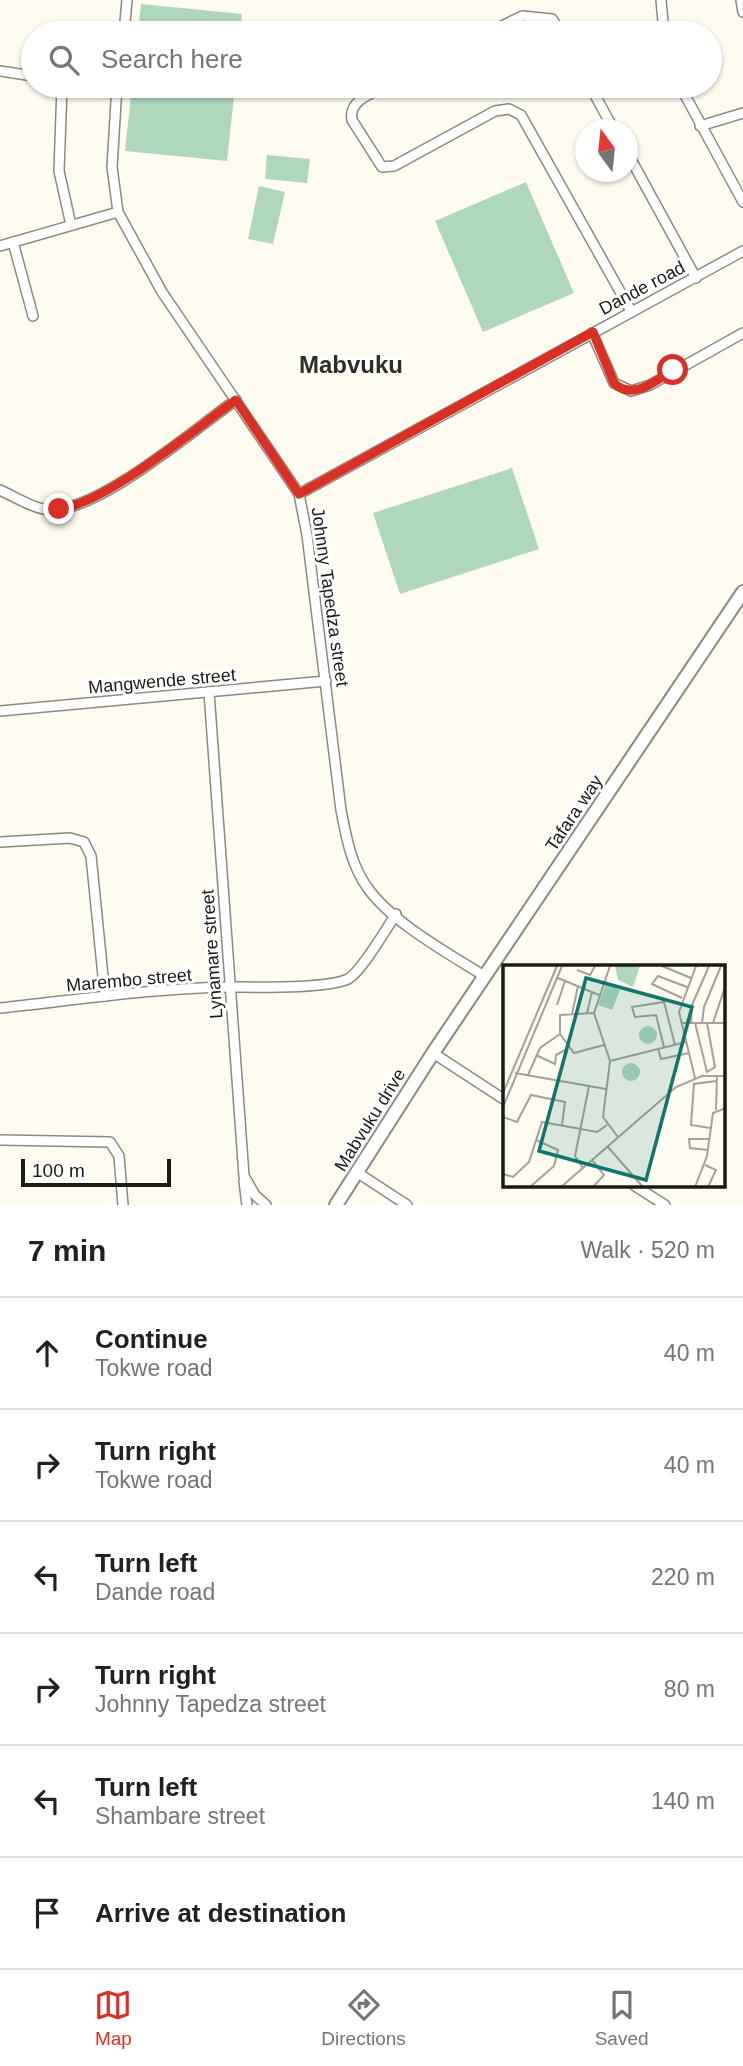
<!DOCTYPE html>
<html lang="en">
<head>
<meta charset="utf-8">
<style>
  :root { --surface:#fff; --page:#f6f6f6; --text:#202124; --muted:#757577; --line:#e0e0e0; --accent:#d93025 }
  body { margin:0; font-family:Arial,sans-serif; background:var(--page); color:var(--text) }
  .compass { position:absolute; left:575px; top:119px; width:63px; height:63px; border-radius:50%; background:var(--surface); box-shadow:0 2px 5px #0004; rotate:345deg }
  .scale { position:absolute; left:21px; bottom:18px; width:150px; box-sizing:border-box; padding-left:7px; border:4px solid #1b1a16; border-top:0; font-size:19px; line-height:24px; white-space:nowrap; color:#1b1a16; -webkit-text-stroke:5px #fff; paint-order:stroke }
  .stop { position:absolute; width:21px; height:21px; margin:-16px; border:5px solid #d93025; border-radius:50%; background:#fff }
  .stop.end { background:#d93025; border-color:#fff; box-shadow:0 2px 7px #0008 }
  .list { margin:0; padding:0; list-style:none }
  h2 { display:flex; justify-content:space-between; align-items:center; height:91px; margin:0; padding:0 28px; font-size:30px }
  h2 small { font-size:23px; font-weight:400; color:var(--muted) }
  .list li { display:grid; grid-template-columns:46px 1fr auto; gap:21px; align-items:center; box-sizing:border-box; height:112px; padding:0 28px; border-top:2px solid var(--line) }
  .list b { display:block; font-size:26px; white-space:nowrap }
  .list p { margin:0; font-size:23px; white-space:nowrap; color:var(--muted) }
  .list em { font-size:23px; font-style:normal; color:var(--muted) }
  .icon { flex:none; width:38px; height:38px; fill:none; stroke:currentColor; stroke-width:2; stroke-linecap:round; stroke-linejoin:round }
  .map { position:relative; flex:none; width:743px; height:1205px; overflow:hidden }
  .search { position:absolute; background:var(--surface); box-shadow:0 2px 5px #0004; left:21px; right:21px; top:21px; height:77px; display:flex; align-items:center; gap:18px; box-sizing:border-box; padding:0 24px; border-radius:38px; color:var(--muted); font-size:26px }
  .sheet { height:763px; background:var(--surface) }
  nav { display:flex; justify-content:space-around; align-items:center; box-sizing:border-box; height:98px; border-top:2px solid var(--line); background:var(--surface); font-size:19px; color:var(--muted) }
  nav a { display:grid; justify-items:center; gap:4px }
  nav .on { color:var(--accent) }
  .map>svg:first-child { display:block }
  .green { fill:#afd7bc }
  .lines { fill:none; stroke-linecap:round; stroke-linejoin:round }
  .street-casing { stroke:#8c897d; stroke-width:12 }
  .secondary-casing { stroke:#8c897d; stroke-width:16 }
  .street { stroke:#fff; stroke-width:9 }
  .secondary { stroke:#fff; stroke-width:12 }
  .route { stroke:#d93025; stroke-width:9 }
  .labels { text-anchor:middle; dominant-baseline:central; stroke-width:6; stroke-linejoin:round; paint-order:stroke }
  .street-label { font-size:18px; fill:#1b1a16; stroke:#fff }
  .district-label { font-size:24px; font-weight:bold; fill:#302d23; stroke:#fff }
  .inset-road { fill:none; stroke:#a3a199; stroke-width:2 }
  .view { fill:#0f766e; fill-opacity:0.15; stroke:#0f766e; stroke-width:3.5 }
  .inset-edge { fill:none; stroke:#1b1a16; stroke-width:3.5 }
</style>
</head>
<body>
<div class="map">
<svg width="743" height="1205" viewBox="0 0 743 1205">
  <rect width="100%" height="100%" fill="#fefbf1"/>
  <g class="green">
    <path d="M141,4L242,14L240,33H138Z"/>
    <path d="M132,86H235L227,161L125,151Z"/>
    <path d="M267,155L310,159L307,183L265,179Z"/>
    <path d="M526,182L574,293L483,332L435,221Z"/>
    <path d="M259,186L285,192L273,244L248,239Z"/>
    <path d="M512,468L539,549L400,594L373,513Z"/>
  </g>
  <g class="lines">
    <g class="street-casing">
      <g id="street">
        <path d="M661,0L664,33"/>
        <path d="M741,0L743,12"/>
        <path d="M124,33L127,0"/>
        <path d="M488,33L522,16L552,19L561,33"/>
        <path d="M0,71L33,76"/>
        <path d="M62,86L59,171L71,225"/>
        <path d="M117,86L112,167L118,212L162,292L299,494L307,535L341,810C346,836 351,865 367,887C391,922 448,953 484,976"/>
        <path d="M387,86C373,93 348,100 352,120L382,167L394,166L495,111L509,109L521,115L631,311"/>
        <path d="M590,86L614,130"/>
        <path d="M680,86L743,202"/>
        <path d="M700,126L743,113"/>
        <path d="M628,154L696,278"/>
        <path d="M13,242L33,316"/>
        <path d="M0,246L118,212"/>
        <path d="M592,333L614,383L631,391L650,385L743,333"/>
        <path d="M0,490C15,497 34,509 50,510C100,511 193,430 236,400"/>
        <path d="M299,494L743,251"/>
        <path d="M209,692L244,1176L255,1195L266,1205"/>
        <path d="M0,711L326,681"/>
        <path d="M0,842L70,838L84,842L91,856L105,996"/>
        <path d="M0,1008C76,1000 154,988 230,987C256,987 326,989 348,979C362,971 386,929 396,914"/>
        <path d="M433,1053L505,1100"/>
        <path d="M0,1140L110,1142L119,1156L123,1205"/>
        <path d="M358,1173L407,1205"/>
        <path d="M244,1181L247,1205"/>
        <path d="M635,1186L665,1205"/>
      </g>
    </g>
    <g class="secondary-casing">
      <path id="secondary" d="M336,1205L433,1053L743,592"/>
    </g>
    <use href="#street" class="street"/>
    <use href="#secondary" class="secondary"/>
  </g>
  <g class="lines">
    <path class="route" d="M59,509C107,503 193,430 236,400L299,494L593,332L614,383C632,401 656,381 673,370"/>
  </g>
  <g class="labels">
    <g class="street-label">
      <text transform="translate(642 288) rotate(-28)">Dande road</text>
      <text transform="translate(330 597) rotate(82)">Johnny Tapedza street</text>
      <text transform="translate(162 681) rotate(-5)">Mangwende street</text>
      <text transform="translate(574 813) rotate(-56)">Tafara way</text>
      <text transform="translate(212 954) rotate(-94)">Lynamare street</text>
      <text transform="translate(129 980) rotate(-5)">Marembo street</text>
      <text transform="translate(370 1120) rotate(-58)">Mabvuku drive</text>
    </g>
    <g class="district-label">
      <text x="351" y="364">Mabvuku</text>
    </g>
  </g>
  <g transform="translate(503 965)">
    <rect width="222" height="222" fill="#fefbf1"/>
    <path d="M112,1H137L130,22L115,15ZM103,19L117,25L109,45L95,40ZM136 70a9 9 0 1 1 18 0a9 9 0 1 1-18 0ZM119 107a9 9 0 1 1 18 0a9 9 0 1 1-18 0Z" fill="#afd7bc"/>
    <path class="inset-road" d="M107,1L91,48L107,96L100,152L115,172M159,1L188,13M74,5L87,10L92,1M55,13L96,30M179,33L149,19L155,11L184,22M54,40L62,16M84,48L89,27M91,48L57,50V69L71,88L101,80M69,49L75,21M178,58H223M188,58L189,40L206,1M192,58L204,107L212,102L204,58M199,58L201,42L218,1M210,58L223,19M161,82L153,50L132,52L129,42L161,37L172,80M155,84L158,94L186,88M33,90L52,99L53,90L64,84M107,96L183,77M12,108L103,124M25,110L37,83L57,69M192,113L176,47L193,1M0,128L54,1M0,142L59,1M213,145L214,110M0,152L14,157L28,130L62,137L59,160M207,163L188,160L191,119L213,116M104,181L140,222M205,185L187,183L186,174H206M89,195L101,210L90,222M202,200L213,205L205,222M80,203L72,191L86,121M0,209L10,212L26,197L39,157L94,167L104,160M27,222L51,201L55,185L33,175M58,222L173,122L199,111H223M192,222L204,191L210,148L223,143"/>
    <path class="view" d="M83,13L189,42L143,215L36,186Z"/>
    <rect width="222" height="222" class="inset-edge"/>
  </g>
</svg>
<svg class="compass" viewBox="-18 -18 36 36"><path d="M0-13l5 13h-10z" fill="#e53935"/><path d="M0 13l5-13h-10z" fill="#757577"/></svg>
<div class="scale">100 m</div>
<div class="stop" style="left:673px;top:370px"></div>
<div class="stop end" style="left:59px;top:509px"></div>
<div class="search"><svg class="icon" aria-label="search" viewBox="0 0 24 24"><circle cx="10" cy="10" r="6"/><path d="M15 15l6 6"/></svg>Search here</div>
</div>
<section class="sheet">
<h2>7 min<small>Walk · 520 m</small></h2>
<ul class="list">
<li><svg class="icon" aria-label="ahead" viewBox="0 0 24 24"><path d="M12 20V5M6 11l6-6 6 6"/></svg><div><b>Continue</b><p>Tokwe road</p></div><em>40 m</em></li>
<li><svg class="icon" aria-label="right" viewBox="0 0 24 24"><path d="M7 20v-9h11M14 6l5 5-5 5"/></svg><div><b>Turn right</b><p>Tokwe road</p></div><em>40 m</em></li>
<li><svg class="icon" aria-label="left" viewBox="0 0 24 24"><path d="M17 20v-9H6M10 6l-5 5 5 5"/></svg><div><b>Turn left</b><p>Dande road</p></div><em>220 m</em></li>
<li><svg class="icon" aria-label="right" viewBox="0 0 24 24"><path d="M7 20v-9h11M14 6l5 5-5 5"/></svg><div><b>Turn right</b><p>Johnny Tapedza street</p></div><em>80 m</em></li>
<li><svg class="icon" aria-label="left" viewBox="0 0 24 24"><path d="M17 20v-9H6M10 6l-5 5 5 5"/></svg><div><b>Turn left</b><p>Shambare street</p></div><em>140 m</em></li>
<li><svg class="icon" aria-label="arrive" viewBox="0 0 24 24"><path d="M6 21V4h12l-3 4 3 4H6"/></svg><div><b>Arrive at destination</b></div></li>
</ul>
</section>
<nav>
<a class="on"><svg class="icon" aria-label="map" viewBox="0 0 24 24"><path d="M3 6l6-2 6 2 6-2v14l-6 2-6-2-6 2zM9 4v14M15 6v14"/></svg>Map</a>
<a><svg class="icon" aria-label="directions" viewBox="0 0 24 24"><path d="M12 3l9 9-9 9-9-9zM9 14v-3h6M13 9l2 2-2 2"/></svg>Directions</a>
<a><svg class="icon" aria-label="saved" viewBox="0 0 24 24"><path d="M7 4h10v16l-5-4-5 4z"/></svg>Saved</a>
</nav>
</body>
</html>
